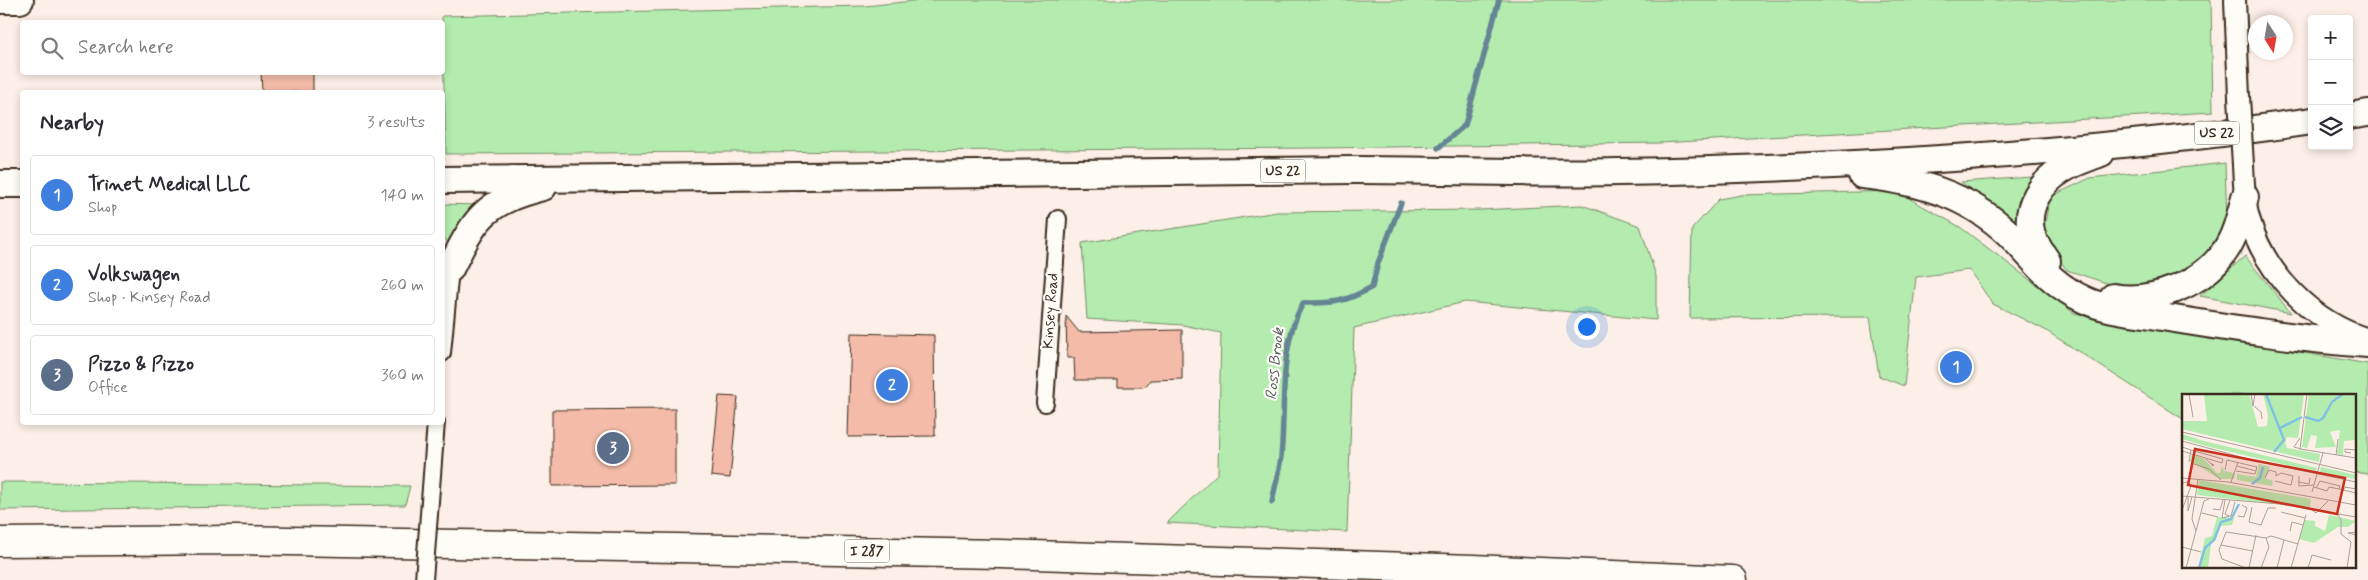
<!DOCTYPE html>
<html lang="en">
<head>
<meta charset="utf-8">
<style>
  :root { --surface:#fff; --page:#f7f7f7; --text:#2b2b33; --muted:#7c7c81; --line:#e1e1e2; --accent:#0f766e }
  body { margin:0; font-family:Mynerve,sans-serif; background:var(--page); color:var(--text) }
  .controls { position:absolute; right:15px; top:15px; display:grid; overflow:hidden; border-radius:5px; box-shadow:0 2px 8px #0003 }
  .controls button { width:45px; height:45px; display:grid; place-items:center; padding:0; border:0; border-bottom:1px solid var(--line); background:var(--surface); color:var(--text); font:25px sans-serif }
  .compass { position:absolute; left:2248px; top:15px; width:45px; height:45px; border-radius:50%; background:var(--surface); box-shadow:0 2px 8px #0003; rotate:169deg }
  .you { position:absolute; left:1586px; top:326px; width:18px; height:18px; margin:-12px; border:4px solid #fff; border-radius:50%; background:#1a73e8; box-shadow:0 0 0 8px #1a73e833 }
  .badge { display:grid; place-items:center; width:32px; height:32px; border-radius:50%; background:var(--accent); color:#fff; font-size:16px; font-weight:700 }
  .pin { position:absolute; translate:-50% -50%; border:2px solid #fff; box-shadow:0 1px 5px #0006 }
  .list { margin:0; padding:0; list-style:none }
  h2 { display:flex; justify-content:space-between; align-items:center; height:65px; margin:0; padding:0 20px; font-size:21px }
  h2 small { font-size:16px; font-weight:400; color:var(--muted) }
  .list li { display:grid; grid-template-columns:32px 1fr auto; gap:15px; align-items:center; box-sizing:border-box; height:80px; margin:0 10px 10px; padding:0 10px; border:1px solid var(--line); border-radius:5px }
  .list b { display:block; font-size:19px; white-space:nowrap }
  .list p { margin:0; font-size:16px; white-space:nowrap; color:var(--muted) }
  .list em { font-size:16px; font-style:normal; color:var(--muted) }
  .icon { flex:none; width:28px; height:28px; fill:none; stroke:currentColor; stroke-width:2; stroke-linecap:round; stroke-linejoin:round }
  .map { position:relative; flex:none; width:2368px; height:580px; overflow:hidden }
  .search { position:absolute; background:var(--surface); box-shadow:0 2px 8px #0003; left:20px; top:20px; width:425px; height:55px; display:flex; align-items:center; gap:12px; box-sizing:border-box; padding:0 18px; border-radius:5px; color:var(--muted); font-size:19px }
  .panel { position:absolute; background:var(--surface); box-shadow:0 2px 8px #0003; left:20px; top:90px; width:425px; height:335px; border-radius:5px }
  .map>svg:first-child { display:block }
  .green { fill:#b4ecaf; stroke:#788b66 }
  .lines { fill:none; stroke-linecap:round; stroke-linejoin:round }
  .stream { stroke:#658594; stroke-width:5.5 }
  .building { fill:#f4bca8; stroke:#3b2a1e }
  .minor-casing { stroke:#3b2a1e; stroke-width:20 }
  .tertiary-casing { stroke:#3b2a1e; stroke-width:24 }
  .trunk-casing { stroke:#3b2a1e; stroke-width:30 }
  .motorway-casing { stroke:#3b2a1e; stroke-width:31 }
  .minor { stroke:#fdfcf7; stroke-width:16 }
  .tertiary { stroke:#fdfcf7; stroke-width:20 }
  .trunk { stroke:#fdfcf7; stroke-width:26 }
  .motorway { stroke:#fdfcf7; stroke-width:28 }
  .minor-bridge-casing { stroke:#3b2a1e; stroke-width:20; stroke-linecap:butt }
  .tertiary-bridge-casing { stroke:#3b2a1e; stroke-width:24; stroke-linecap:butt }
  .minor-bridge { stroke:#fdfcf7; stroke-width:16 }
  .tertiary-bridge { stroke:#fdfcf7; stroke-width:20 }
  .labels { text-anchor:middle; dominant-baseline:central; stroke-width:4.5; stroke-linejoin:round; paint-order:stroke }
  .shield { fill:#fdfcf7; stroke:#75695f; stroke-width:1 }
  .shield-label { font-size:14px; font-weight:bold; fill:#3b2a1e }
  .street-label { font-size:15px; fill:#3b2a1e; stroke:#fdfcf7 }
  .water-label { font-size:16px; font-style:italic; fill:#505859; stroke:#fdfcf7 }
  .inset-river { fill:none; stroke:#81c2e2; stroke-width:2.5 }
  .inset-road { fill:none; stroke:#aea097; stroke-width:1 }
  .view { fill:#c8321e; fill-opacity:0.15; stroke:#c8321e; stroke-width:2.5 }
  .inset-edge { fill:none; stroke:#3b2a1e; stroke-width:2.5 }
</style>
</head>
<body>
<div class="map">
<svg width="2368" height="580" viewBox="0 0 2368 580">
  <rect width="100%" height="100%" fill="#fbefe7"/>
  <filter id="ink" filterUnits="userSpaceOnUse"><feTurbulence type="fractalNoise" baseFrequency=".02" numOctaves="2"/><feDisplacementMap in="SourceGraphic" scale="10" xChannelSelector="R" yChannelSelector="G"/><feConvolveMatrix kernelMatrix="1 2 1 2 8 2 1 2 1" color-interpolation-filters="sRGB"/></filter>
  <g filter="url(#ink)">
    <g class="green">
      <path d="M922,0H2211L2213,112L1660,143L1319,148L446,154L442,16L865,6Z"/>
      <path d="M2225,163L2227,220L2202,262L2168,284L2124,289L2067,270L2042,238L2050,197L2090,178Z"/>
      <path d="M2032,177L2021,199L2016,225L1961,182Z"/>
      <path d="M1896,191L1960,227L2074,313L2368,364V474L2354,472V395H2183V419L2045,330L1993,304L1969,270L1916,277L1904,386L1879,376L1870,317L1690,318L1692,229L1719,199L1741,195Z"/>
      <path d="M442,204L477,205L449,245L443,236Z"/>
      <path d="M1582,205L1640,226L1656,276V320L1465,302L1354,328L1347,532L1167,523L1218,473L1221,333L1183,325L1087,319L1082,243L1277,212L1480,210Z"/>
      <path d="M2245,256L2291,313L2200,296Z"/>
      <path d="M0,482H31L410,486L405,505L0,510Z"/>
    </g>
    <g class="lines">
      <g class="stream">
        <path d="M1438,148L1465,125L1499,0"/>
        <path d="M1272,502C1275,487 1279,472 1281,457C1286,407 1278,348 1303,303C1334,303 1344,303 1372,287L1378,263L1401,203"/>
      </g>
    </g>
    <g class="building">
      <path d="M261,72H313V92H262Z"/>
      <path d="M1066,316L1079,332L1182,330V379L1150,380L1146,386L1142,387H1118V380H1075L1074,358H1067Z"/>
      <path d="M851,333L934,335L935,436L848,437Z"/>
      <path d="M719,396L738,397L730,478L711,476Z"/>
      <path d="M675,409V485L552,486V410Z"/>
    </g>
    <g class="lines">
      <g class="minor-casing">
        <g id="minor">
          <path d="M442,353L450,269"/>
          <path d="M1045,403L1058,219"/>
          <path d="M431,488L436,422"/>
        </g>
      </g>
      <g class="tertiary-casing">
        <g id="tertiary">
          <path d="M2235,0L2239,97"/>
          <path d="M2243,165C2244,183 2244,201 2249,218C2265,274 2312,322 2368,339"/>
        </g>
      </g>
      <g class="trunk-casing">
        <g id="trunk">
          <path d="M0,0H20"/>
          <path d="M2349,116L2368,113"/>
          <path d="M1862,175C1918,181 1967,194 2009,234C2035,260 2050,284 2085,300C2108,311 2137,312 2162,317C2230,328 2299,339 2368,344"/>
          <path d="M442,180C747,177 1051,173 1355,170C1442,170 1530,174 1618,172C1850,168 2082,154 2312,121"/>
          <path d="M0,184H22"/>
          <path d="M2047,261C2041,252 2033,242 2031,231C2025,206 2042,182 2062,170C2074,162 2089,158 2101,153"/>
          <path d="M450,269C476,217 484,202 543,187"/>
          <path d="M2113,297C2152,304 2203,284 2225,251C2236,235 2240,216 2245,197"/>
        </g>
      </g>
      <g class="motorway-casing">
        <path id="motorway" d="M0,542L236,540L1001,554L1473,569L1733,580"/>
      </g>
      <use href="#minor" class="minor"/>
      <use href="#tertiary" class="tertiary"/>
      <use href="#trunk" class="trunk"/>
      <use href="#motorway" class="motorway"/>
      <g class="minor-bridge-casing">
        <path id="minor-bridge" d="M424,580L431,488"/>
      </g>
      <g class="tertiary-bridge-casing">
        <path id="tertiary-bridge" d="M2239,97L2243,165"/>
      </g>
      <use href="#minor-bridge" class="minor-bridge"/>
      <use href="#tertiary-bridge" class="tertiary-bridge"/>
    </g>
  </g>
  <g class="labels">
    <g class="shield">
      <rect x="2194.5" y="121.5" width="45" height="23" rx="4"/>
      <rect x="1260.5" y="159.5" width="45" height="23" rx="4"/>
      <rect x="844.5" y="539.5" width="45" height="23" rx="4"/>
    </g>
    <g class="shield-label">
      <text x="2217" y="133">US 22</text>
      <text x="1283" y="171">US 22</text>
      <text x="867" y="551">I 287</text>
    </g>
    <g class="street-label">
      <text transform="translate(1051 311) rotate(-86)">Kinsey Road</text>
    </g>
    <g class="water-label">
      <text transform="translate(1275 364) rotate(-84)">Ross Brook</text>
    </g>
  </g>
  <g transform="translate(2182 394)">
    <rect width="174" height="174" fill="#fbefe7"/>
    <path d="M22,0H67L76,33L85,32L86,21L81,0H122L116,44L105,43L103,49L105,54L138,60L137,68L0,35V27H25ZM127,0H174V46L162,47L161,61L155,60L158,36L148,38L154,53L133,54L135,42L129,41L125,54L120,53ZM0,40L22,47L135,74L134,77L108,72L24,52L0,45ZM10,60L22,65L35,79H38L40,72L42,77L53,79L52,85H38L8,67ZM77,70L88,73L83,84L91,87L90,92L55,86V80L74,83ZM139,73L174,81V85L138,78ZM17,86L129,105L128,114L15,101ZM56,109L50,131L39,132L34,145L29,150L26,174H16L23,144L30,142L35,123L49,124ZM147,121L174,127L166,133H156L132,149L117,145L123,126L133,127V132L143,137Z" fill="#b4ecaf"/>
    <path class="inset-river" d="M84,0L102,46L92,58M123,23L136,27L141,24L150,8L161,0M99,38L98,34L120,23M70,90L78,84L81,73M17,174L23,154L32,146L39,128L49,125L57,110"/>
    <path class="inset-road" d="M7,0L11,23M69,0L71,12L73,0M125,0L118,55L174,64M72,12L79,18L80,25M0,38L174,79M118,44L112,53L119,55M0,47L70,66L174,88M0,53L9,56L7,68M0,57L40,69L41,65L9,56M169,59L163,58V55L174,56M154,61L156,45M24,65L31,72L32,71L28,69M9,69L27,75L39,86M55,72L74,77M43,76L45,66L75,73L73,80L54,77M117,82V92L132,91M0,84L46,88L174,111M83,84L87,76L94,78V82M93,87L109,91L111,82L99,79L94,82M49,88L56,68M116,88L127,90L128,84M0,89L6,88L9,92L0,116M132,93L145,97L147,93L157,95L158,92L138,87L134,94M157,95L174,99M161,97L163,93L174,95M130,98L141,59M0,102L98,110L174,123M6,103V117L10,103M43,106L40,124L49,122L53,108M70,113L67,128L79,131L86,114H94M31,115L38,116L41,106M130,116L134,119L146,107M99,118L123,124M20,119L36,123M156,120L159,126V140L169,148L165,174M47,122L43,120L48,106M56,122L62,123L65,114L60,111M14,137L22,107L27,105M108,137L110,128L121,131M174,138L166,139L174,141M84,144L89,142L116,150M39,151L71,157M0,153L19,158M40,165L37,156L44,138L84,144M40,165L64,174M4,174L14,137L10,125L16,85M67,174L74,141M79,174L87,153L84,144M95,174L102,146M109,174L124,121M126,174L130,161L149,166"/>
    <path class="view" d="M13,55L163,84L155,120L6,91Z"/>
    <rect width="174" height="174" class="inset-edge"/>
  </g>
</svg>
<div class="controls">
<button>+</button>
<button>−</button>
<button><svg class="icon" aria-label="layers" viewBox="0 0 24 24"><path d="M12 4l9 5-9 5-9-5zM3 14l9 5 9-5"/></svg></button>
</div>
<svg class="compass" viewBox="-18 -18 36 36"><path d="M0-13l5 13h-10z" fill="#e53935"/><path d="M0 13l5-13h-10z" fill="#7c7c81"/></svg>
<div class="you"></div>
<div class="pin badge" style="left:1956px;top:367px;background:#3f7fe0">1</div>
<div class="pin badge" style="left:892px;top:385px;background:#3f7fe0">2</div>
<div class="pin badge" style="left:613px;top:448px;background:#5c6f8a">3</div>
<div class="search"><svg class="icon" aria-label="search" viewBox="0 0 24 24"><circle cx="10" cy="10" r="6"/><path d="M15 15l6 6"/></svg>Search here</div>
<section class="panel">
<h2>Nearby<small>3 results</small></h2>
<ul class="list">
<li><span class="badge" style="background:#3f7fe0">1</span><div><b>Trinet Medical LLC</b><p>Shop</p></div><em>140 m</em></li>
<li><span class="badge" style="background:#3f7fe0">2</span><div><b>Volkswagen</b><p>Shop · Kinsey Road</p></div><em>260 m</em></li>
<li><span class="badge" style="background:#5c6f8a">3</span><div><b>Pizzo &amp; Pizzo</b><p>Office</p></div><em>360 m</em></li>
</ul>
</section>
</div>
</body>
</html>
